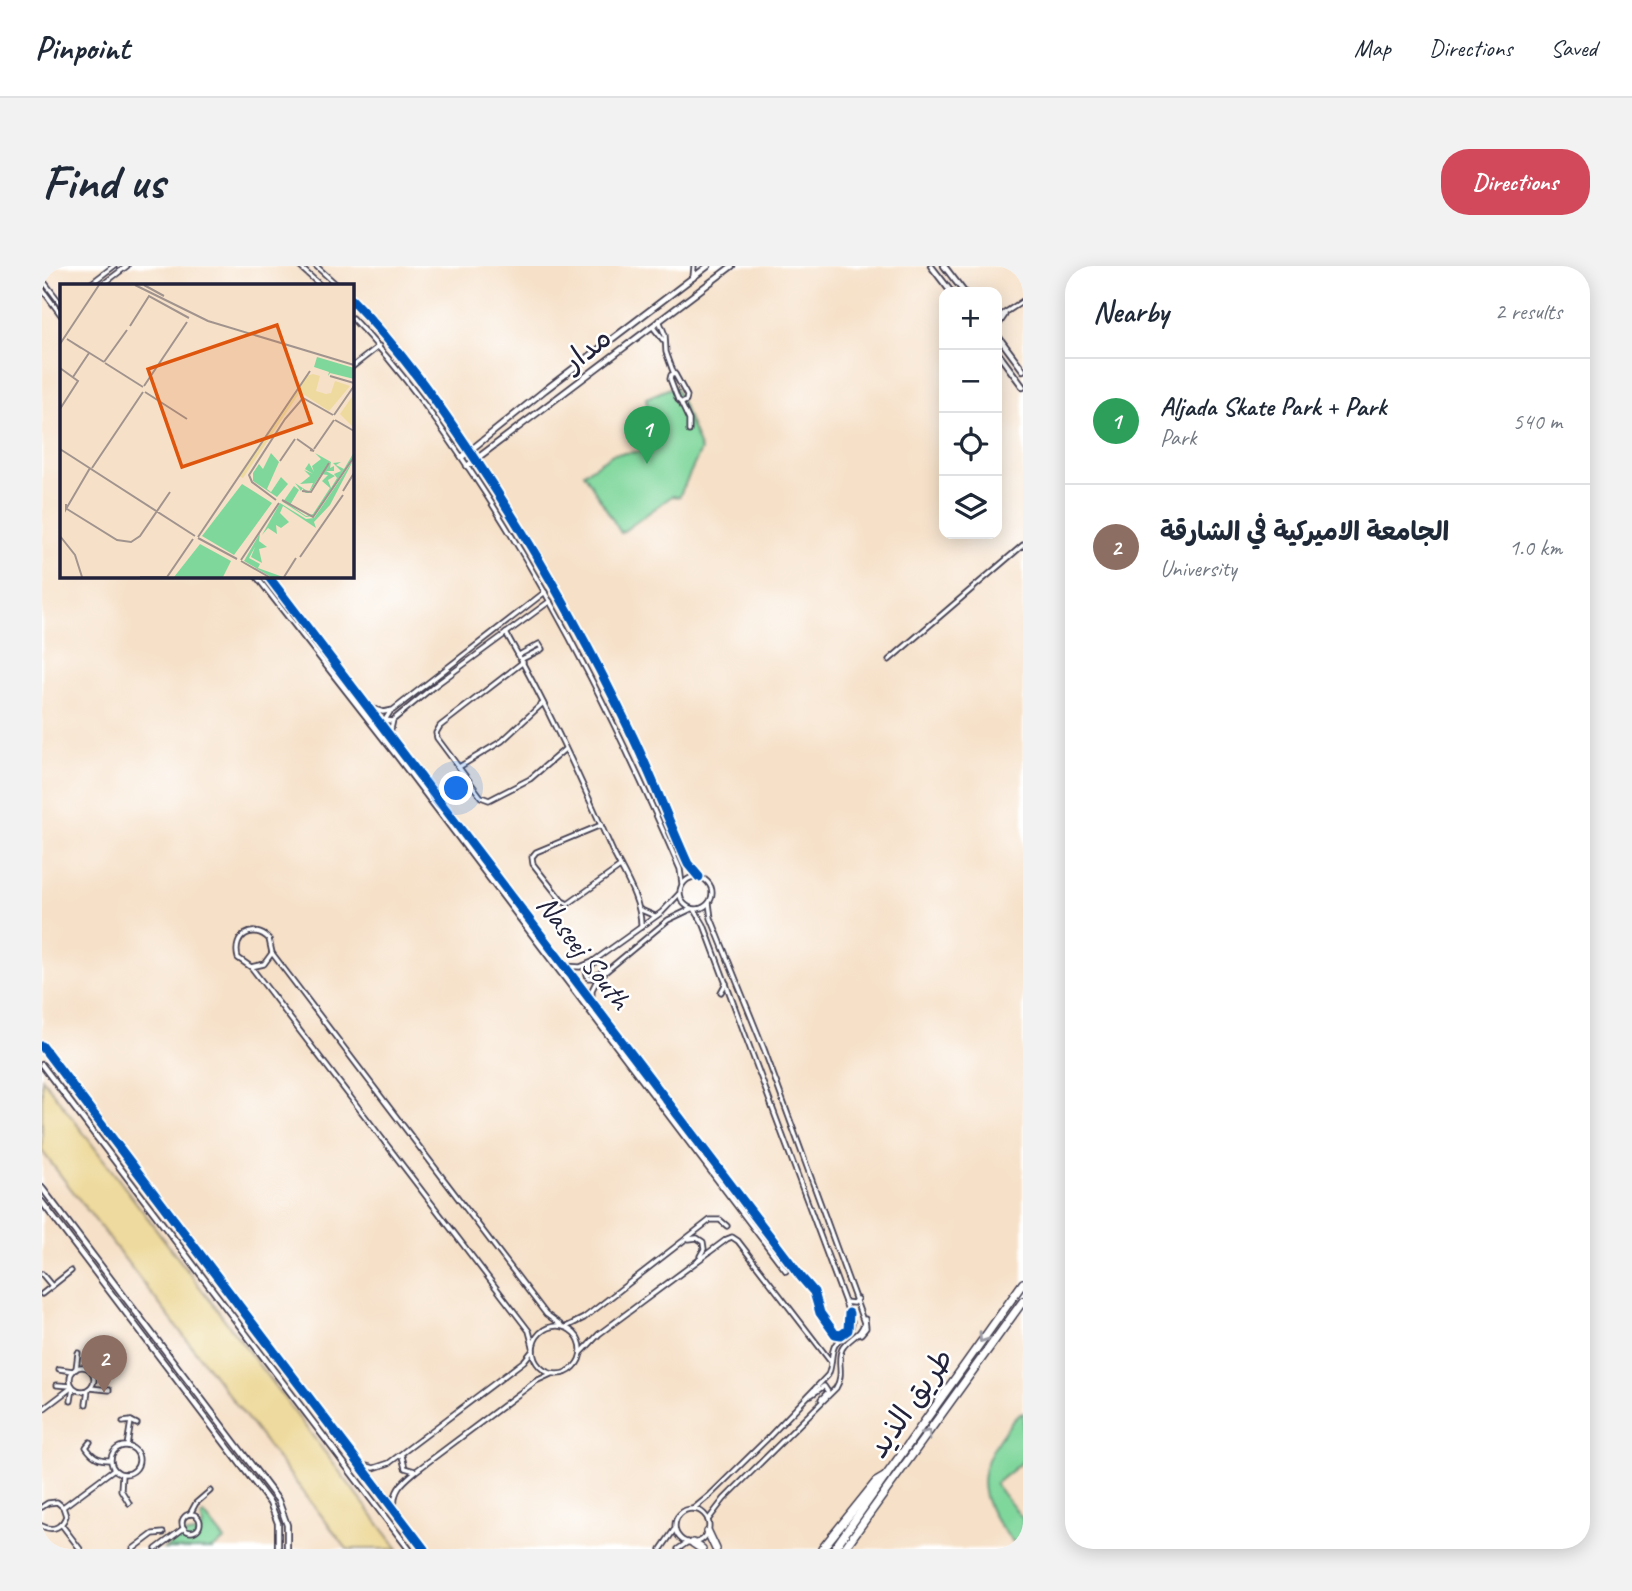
<!DOCTYPE html>
<html lang="en">
<head>
<meta charset="utf-8">
<style>
  :root { --surface:#fff; --page:#f2f2f3; --text:#1f2937; --muted:#747a83; --line:#e0e1e3; --accent:#d1495b }
  body { margin:0; font-family:Caveat,"Playpen Sans Arabic",sans-serif; background:var(--page); color:var(--text) }
  .controls { position:absolute; right:21px; top:21px; display:grid; overflow:hidden; border-radius:14px; box-shadow:0 4px 18px #0003 }
  .controls button { width:63px; height:63px; display:grid; place-items:center; padding:0; border:0; border-bottom:2px solid var(--line); background:var(--surface); color:var(--text); font:35px sans-serif }
  .you { position:absolute; left:415px; top:523px; width:24px; height:24px; margin:-18px; border:5px solid #fff; border-radius:50%; background:#1a73e8; box-shadow:0 0 0 10px #1a73e833 }
  .badge { display:grid; place-items:center; width:46px; height:46px; border-radius:50%; background:var(--accent); color:#fff; font-size:23px; font-weight:700 }
  .pin { position:absolute; translate:-50% -58px; filter:drop-shadow(0 2px 4px #0008) }
  .pin::after { content:''; position:absolute; top:37px; width:24px; height:21px; background:inherit; clip-path:polygon(0 0,100% 0,50% 100%) }
  .list { margin:0; padding:0; list-style:none }
  h2 { display:flex; justify-content:space-between; align-items:center; height:91px; margin:0; padding:0 28px; font-size:30px }
  h2 small { font-size:23px; font-weight:400; color:var(--muted) }
  .list li { display:grid; grid-template-columns:46px 1fr auto; gap:21px; align-items:center; box-sizing:border-box; height:126px; padding:0 28px; border-top:2px solid var(--line) }
  .list b { display:block; font-size:26px; white-space:nowrap }
  .list p { margin:0; font-size:23px; white-space:nowrap; color:var(--muted) }
  .list em { font-size:23px; font-style:normal; color:var(--muted) }
  .icon { flex:none; width:38px; height:38px; fill:none; stroke:currentColor; stroke-width:2; stroke-linecap:round; stroke-linejoin:round }
  .map { position:relative; flex:none; width:981px; height:1283px; overflow:hidden; border-radius:28px }
  header { display:flex; align-items:center; gap:42px; box-sizing:border-box; height:98px; padding:0 35px; background:var(--surface); border-bottom:2px solid var(--line) }
  header strong { font-size:33px }
  nav { display:flex; gap:38px; margin-inline-start:auto; font-size:24px }
  .intro { display:flex; align-items:center; justify-content:space-between; box-sizing:border-box; height:168px; padding:0 42px }
  h1 { margin:0; font-size:49px }
  .button { padding:18px 32px; border-radius:28px; background:var(--accent); color:#fff; font-size:24px; font-weight:700 }
  main { display:flex; gap:42px; padding:0 42px }
  aside { flex:1; background:var(--surface); border-radius:28px; box-shadow:0 4px 18px #0003 }
  .map>svg:first-child { display:block }
  .green { fill:#80d79c; stroke:#517c6c; stroke-width:2 }
  .sand { fill:#eeda9e; stroke:#887e6c; stroke-width:2 }
  .lines { fill:none; stroke-linecap:round; stroke-linejoin:round }
  .minor-casing { stroke:#423e50; stroke-width:7 }
  .tertiary-casing { stroke:#423e50; stroke-width:8 }
  .motorway-casing { stroke:#423e50; stroke-width:10 }
  .minor { stroke:#fff; stroke-width:3.5 }
  .tertiary { stroke:#fff; stroke-width:4.5 }
  .motorway { stroke:#fff; stroke-width:7 }
  .cycleway-casing { stroke:#fff; stroke-width:13 }
  .cycleway { stroke:#0057b8; stroke-width:9 }
  .oneway { stroke:#9c9ca7 }
  .labels { text-anchor:middle; dominant-baseline:central; stroke-width:5; stroke-linejoin:round; paint-order:stroke }
  .street-label { font-size:30px; fill:#22223b; stroke:#fff }
  .inset-road { fill:none; stroke:#a1948f; stroke-width:2 }
  .view { fill:#de560e; fill-opacity:0.15; stroke:#de560e; stroke-width:3.5 }
  .inset-edge { fill:none; stroke:#22223b; stroke-width:3.5 }
</style>
</head>
<body>
<header>
<strong>Pinpoint</strong>
<nav><a>Map</a><a>Directions</a><a>Saved</a></nav>
</header>
<div class="intro"><h1>Find us</h1><a class="button">Directions</a></div>
<main>
<div class="map">
<svg width="981" height="1283" viewBox="0 0 981 1283">
  <rect width="100%" height="100%" fill="#fff"/>
  <filter id="ink" filterUnits="userSpaceOnUse"><feTurbulence type="fractalNoise" baseFrequency=".0143" numOctaves="2"/><feDisplacementMap in="SourceGraphic" scale="14" xChannelSelector="R" yChannelSelector="G"/><feConvolveMatrix kernelMatrix="1 2 1 2 8 2 1 2 1" color-interpolation-filters="sRGB"/></filter>
  <filter id="wash" filterUnits="userSpaceOnUse"><feTurbulence type="fractalNoise" baseFrequency=".00686" numOctaves="4" result="noise"/><feDisplacementMap in="SourceGraphic" scale="28" xChannelSelector="R" yChannelSelector="G"/><feGaussianBlur stdDeviation="1.57" result="paint"/><feColorMatrix in="noise" values="0 0 0 0 0 0 0 0 0 0 0 0 0 0 0 0 0 1.4 0 .05"/><feComposite in="paint" operator="in"/></filter>
  <g filter="url(#wash)">
    <rect width="100%" height="100%" fill="#f6e0c7"/>
    <g class="green">
      <path d="M633,120L659,184L637,231L630,230L579,267L542,207L571,188L605,185V164L609,163L604,132Z"/>
      <path d="M981,1147V1195L953,1218L981,1253L980,1281C971,1278 966,1270 960,1262C933,1228 936,1201 962,1166C968,1159 972,1150 981,1147Z"/>
      <path d="M162,1248L183,1274L170,1283H122L142,1269L157,1266L161,1260L159,1251Z"/>
    </g>
    <path class="sand" d="M0,812L356,1283H305L0,885Z"/>
  </g>
  <g filter="url(#ink)">
    <g class="lines">
      <g class="minor-casing">
        <g id="minor">
          <path d="M257,0L278,19"/>
          <path d="M274,0L295,19"/>
          <path d="M651,12L652,0"/>
          <path d="M0,13L19,38"/>
          <path d="M47,19L72,0"/>
          <path d="M60,19L85,0"/>
          <path d="M0,23L19,49"/>
          <path d="M310,34C358,83 396,137 434,194C493,282 545,375 591,471C611,513 627,556 646,598L657,611"/>
          <path d="M310,52C362,106 404,167 445,230C521,349 582,474 638,603L640,618"/>
          <path d="M955,52L981,35"/>
          <path d="M617,54L623,69L624,86L632,108"/>
          <path d="M610,60L622,75"/>
          <path d="M955,61L963,49"/>
          <path d="M310,101L337,80"/>
          <path d="M633,108L645,130L644,135L640,137L636,134L628,113L629,109Z"/>
          <path d="M639,137L647,154V165"/>
          <path d="M214,310L356,492L744,1005"/>
          <path d="M226,310L759,1011L772,1026L778,1047L793,1068L799,1069L806,1064L807,1047"/>
          <path d="M464,367C504,437 538,512 571,586C582,608 600,636 599,661"/>
          <path d="M477,389L497,378L500,383L480,393"/>
          <path d="M847,394L981,279"/>
          <path d="M481,396L398,460L394,467L395,472L439,531L447,534L488,513L523,483"/>
          <path d="M327,441L341,446L351,444L503,326"/>
          <path d="M348,446L343,454L350,455"/>
          <path d="M348,468L351,454L391,421L508,335"/>
          <path d="M417,501L460,475L501,437"/>
          <path d="M559,559L494,586L490,591L491,598L520,635L526,638L578,601"/>
          <circle cx="654" cy="627" r="16"/>
          <path d="M599,644L613,650"/>
          <path d="M653,644L662,659L807,1047"/>
          <path d="M230,687L504,1048L519,1059"/>
          <path d="M552,697L544,705L546,712H551L564,703"/>
          <path d="M522,700L538,701L550,696L620,646L637,628"/>
          <path d="M209,701L222,698L230,687L227,673C211,657 190,670 196,692L209,701L487,1065L491,1080"/>
          <path d="M679,726L684,717"/>
          <path d="M550,735V724L556,712L626,654L649,643"/>
          <path d="M647,973L655,972L661,976L662,983L658,990"/>
          <path d="M0,1008L10,1020"/>
          <path d="M0,1028L29,1005"/>
          <path d="M803,1036L811,1037L815,1033"/>
          <circle cx="515" cy="1084" r="24"/>
          <path d="M524,1061L542,1052L668,954H678L685,960"/>
          <path d="M819,1068L824,1062L823,1053"/>
          <path d="M539,1087L557,1068L685,973L690,971L696,975L789,1096"/>
          <circle cx="40" cy="1113" r="12"/>
          <path d="M17,1103L31,1105"/>
          <path d="M34,1103L36,1087"/>
          <path d="M49,1104L51,1091"/>
          <path d="M51,1107L69,1109"/>
          <path d="M15,1119L29,1120"/>
          <path d="M48,1122L67,1124"/>
          <path d="M769,1129L782,1120L786,1126L779,1133"/>
          <path d="M29,1135L31,1122"/>
          <path d="M44,1138L46,1124"/>
          <path d="M0,1144L29,1122"/>
          <path d="M81,1156L89,1155L95,1158"/>
          <path d="M48,1176L44,1181C51,1191 56,1194 68,1194"/>
          <circle cx="83" cy="1194" r="14"/>
          <path d="M85,1180L89,1155"/>
          <path d="M360,1190L363,1202L373,1205"/>
          <path d="M318,1198L332,1202L347,1197L482,1095L491,1084"/>
          <path d="M80,1208L79,1224L87,1237"/>
          <path d="M0,1241L6,1237L15,1236L21,1241L24,1250C20,1261 11,1266 0,1260"/>
          <path d="M21,1241L72,1203"/>
          <path d="M353,1243C350,1224 361,1216 374,1205L494,1115L509,1108"/>
          <path d="M651,1243L668,1229L724,1174L786,1109C791,1099 788,1088 793,1079C800,1069 811,1068 810,1055"/>
          <circle cx="650" cy="1260" r="17"/>
          <path d="M148,1248L154,1237L168,1225"/>
          <circle cx="149" cy="1257" r="9"/>
          <path d="M666,1254L682,1233L794,1122C803,1107 794,1096 800,1083C806,1072 819,1070 822,1057L722,783L669,652L667,637"/>
          <path d="M19,1258L38,1283"/>
          <path d="M91,1283L111,1268L121,1267"/>
          <path d="M114,1283L142,1262"/>
          <path d="M619,1283L632,1264"/>
          <path d="M636,1283L646,1276"/>
        </g>
      </g>
      <g class="tertiary-casing">
        <g id="tertiary">
          <path d="M889,0L909,26"/>
          <path d="M902,0L922,26"/>
          <path d="M955,69L981,104"/>
          <path d="M955,86L981,121"/>
          <path d="M420,191L503,124L666,0"/>
          <path d="M425,200L690,0"/>
          <path d="M0,780L382,1283"/>
          <path d="M0,799L367,1283"/>
          <path d="M0,922L236,1234L245,1259V1283"/>
          <path d="M0,936L228,1237L236,1257V1283"/>
        </g>
      </g>
      <g class="motorway-casing">
        <g id="motorway">
          <path d="M666,1266L674,1283"/>
          <path d="M651,1277L660,1283"/>
          <path d="M780,1283L834,1216L844,1210"/>
          <path d="M792,1283L981,1017"/>
          <path d="M802,1283L981,1035"/>
        </g>
      </g>
      <use href="#minor" class="minor"/>
      <use href="#tertiary" class="tertiary"/>
      <use href="#motorway" class="motorway"/>
      <g class="cycleway-casing">
        <g id="cycleway">
          <path d="M310,34C358,83 396,137 434,194C493,282 545,375 591,471C611,513 627,556 646,598L657,611"/>
          <path d="M226,310L759,1011L772,1026L778,1047L793,1068L799,1069L806,1064L807,1047"/>
          <path d="M0,780L382,1283"/>
        </g>
      </g>
      <use href="#cycleway" class="cycleway"/>
    </g>
    <defs><path id="oneway-chevron" d="M-2-3.5L2.5 0L-2 3.5" fill="none" stroke-width="1.6" stroke-linecap="round" stroke-linejoin="round" transform="scale(1.75)"/></defs>
    <g class="oneway">
      <use href="#oneway-chevron" transform="translate(941 1072) rotate(125)"/>
      <use href="#oneway-chevron" transform="translate(885 1168) rotate(-54)"/>
    </g>
  </g>
  <g class="labels">
    <g class="street-label">
      <text transform="translate(545 83) rotate(-37)">مدار</text>
      <text transform="translate(542 686) rotate(53)">Naseej South</text>
      <text transform="translate(868 1137) rotate(-55)">طريق الذيد</text>
    </g>
  </g>
  <g transform="translate(18 18)">
    <rect width="294" height="294" fill="#f6e0c7"/>
    <path d="M257,73L294,84V95L270,89L268,92L269,88L254,83ZM294,168V172L253,232L246,233L223,218L234,202L239,206L230,221L246,232L253,230L270,204L262,197L268,191L261,190L249,209H246L243,207V204L241,207L235,199L249,208L253,199L240,200L250,192L244,186L253,190L245,185L249,179L254,188L252,182L261,175L255,169L271,178L270,184L274,182V187H266L275,192L268,196L271,204L277,194L274,190L281,187L273,179L281,178L276,181L284,185ZM211,169L219,178L207,205L211,208L221,193L228,200L217,213L193,197V189L199,180L203,185ZM294,175L270,221L254,238L256,244L223,222L220,229L229,238L221,244L216,241L217,250L208,244L202,251L220,219L246,235L254,234ZM182,200L212,219L174,271L142,252ZM200,249L199,257L207,263L199,265L202,279L191,273L195,263L189,274L200,280L198,284L223,293H211L184,277ZM140,260L171,277L163,293H114Z" fill="#80d79c"/>
    <path d="M253,90L260,92L256,107L266,110L271,109L275,97L290,102L269,127L240,108L183,194L179,192L246,92ZM294,110V144L280,130Z" fill="#eeda9e"/>
    <path class="inset-road" d="M75,1L148,37L294,81M84,1L104,12M70,42L89,12L129,34M0,60L39,1M21,64L7,55L44,78M44,78L67,46M45,79L83,103M0,84L18,97L0,125M270,92L294,99M13,93L29,69M84,102L127,38M85,108L127,135M274,131L294,102M275,136L294,147M237,155L254,167L250,166M0,165L135,252M254,165L274,136M220,177L235,155M32,184L83,108M242,207L251,208L269,179M283,207L294,189M216,216L192,198L189,191L225,135L243,114L273,131M222,216L253,233L294,173M6,220V225L30,184M7,225L57,256L71,258L80,252L110,208M0,252L15,271L22,293M138,253L250,87M138,254L177,275M240,273L283,211M181,276L219,219M181,277L209,293M80,293H107L133,255M224,293L236,274"/>
    <path class="view" d="M217,41L251,139L122,183L88,85Z"/>
    <rect width="294" height="294" class="inset-edge"/>
  </g>
</svg>
<div class="controls">
<button>+</button>
<button>−</button>
<button><svg class="icon" aria-label="locate" viewBox="0 0 24 24"><circle cx="12" cy="12" r="6"/><path d="M12 2v4M12 18v4M2 12h4M18 12h4"/></svg></button>
<button><svg class="icon" aria-label="layers" viewBox="0 0 24 24"><path d="M12 4l9 5-9 5-9-5zM3 14l9 5 9-5"/></svg></button>
</div>
<div class="you"></div>
<div class="pin badge" style="left:605px;top:198px;background:#2e9e5b">1</div>
<div class="pin badge" style="left:62px;top:1127px;background:#8d6e63">2</div>
</div>
<aside>
<h2>Nearby<small>2 results</small></h2>
<ul class="list">
<li><span class="badge" style="background:#2e9e5b">1</span><div><b>Aljada Skate Park + Park</b><p>Park</p></div><em>540 m</em></li>
<li><span class="badge" style="background:#8d6e63">2</span><div><b>الجامعة الاميركية في الشارقة</b><p>University</p></div><em>1.0 km</em></li>
</ul>
</aside>
</main>
</body>
</html>
